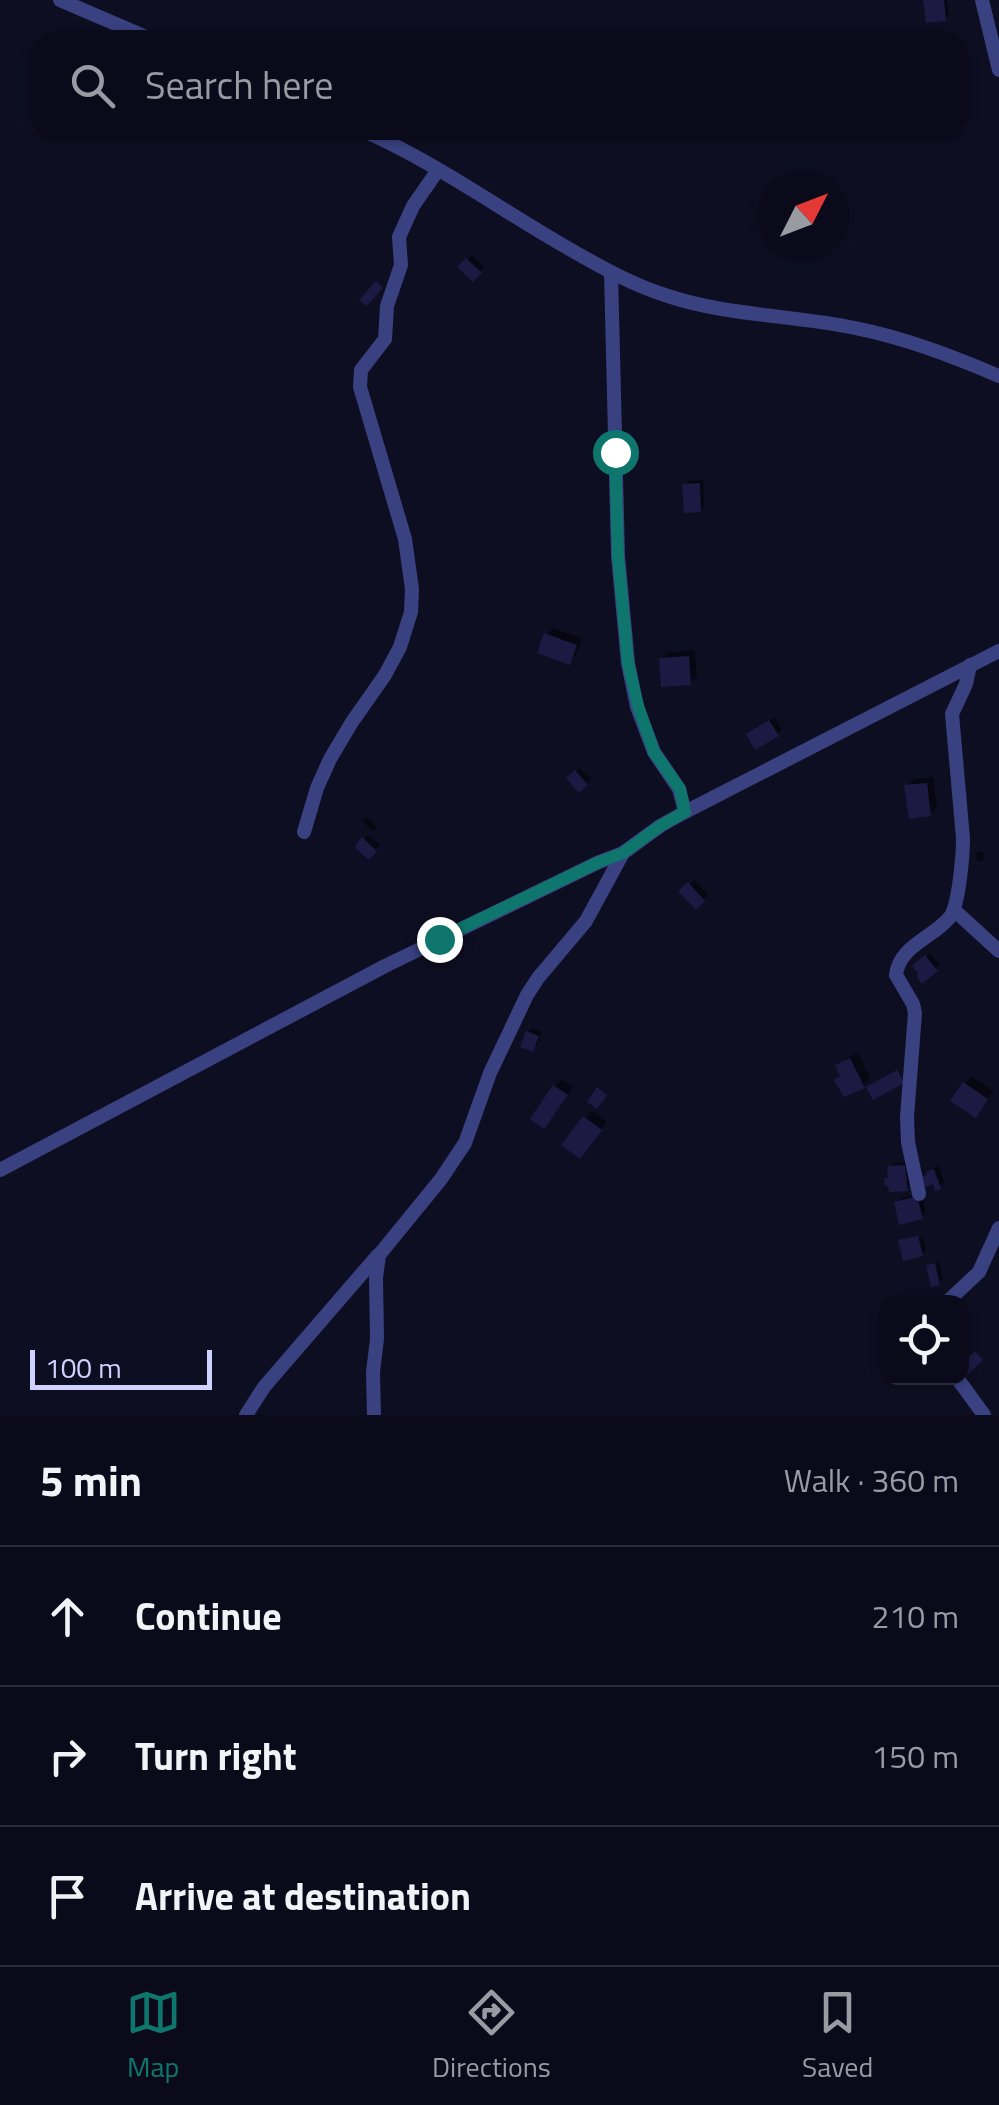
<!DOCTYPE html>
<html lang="en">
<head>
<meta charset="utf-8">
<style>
  :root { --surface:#0a0a1a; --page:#131323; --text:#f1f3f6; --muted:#999aa2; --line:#2a2b39; --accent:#0f766e }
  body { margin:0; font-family:"Titillium Web",sans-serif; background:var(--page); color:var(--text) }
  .controls { position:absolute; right:30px; bottom:30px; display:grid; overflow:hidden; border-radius:20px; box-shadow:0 2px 8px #0004 }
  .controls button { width:90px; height:90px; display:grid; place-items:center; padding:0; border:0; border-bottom:2px solid var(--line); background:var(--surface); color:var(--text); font:50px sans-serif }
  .compass { position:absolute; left:759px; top:170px; width:90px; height:90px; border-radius:50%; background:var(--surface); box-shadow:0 2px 8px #0004; rotate:48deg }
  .scale { position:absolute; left:30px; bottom:25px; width:182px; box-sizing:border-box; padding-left:10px; border:5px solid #cfd1ff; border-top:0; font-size:28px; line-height:35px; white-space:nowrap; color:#cfd1ff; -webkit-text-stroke:8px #0e0e22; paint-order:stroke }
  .stop { position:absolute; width:30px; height:30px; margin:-22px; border:8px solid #0f766e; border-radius:50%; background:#fff }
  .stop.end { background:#0f766e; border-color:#fff; box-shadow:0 2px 10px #0008 }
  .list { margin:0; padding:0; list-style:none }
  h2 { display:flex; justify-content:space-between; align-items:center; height:130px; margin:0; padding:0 40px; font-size:42px }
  h2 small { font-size:32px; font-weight:400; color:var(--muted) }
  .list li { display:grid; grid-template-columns:65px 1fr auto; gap:30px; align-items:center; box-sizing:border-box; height:140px; padding:0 40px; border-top:2px solid var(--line) }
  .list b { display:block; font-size:38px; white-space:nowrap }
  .list em { font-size:32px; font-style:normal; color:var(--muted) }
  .icon { flex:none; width:55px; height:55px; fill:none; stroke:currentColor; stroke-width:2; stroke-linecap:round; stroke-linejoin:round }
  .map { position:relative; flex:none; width:999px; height:1415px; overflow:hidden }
  .search { position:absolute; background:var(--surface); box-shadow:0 2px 8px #0004; left:30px; right:30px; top:30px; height:110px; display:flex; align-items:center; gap:25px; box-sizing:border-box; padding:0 35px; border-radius:30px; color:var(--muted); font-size:38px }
  .sheet { height:550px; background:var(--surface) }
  nav { display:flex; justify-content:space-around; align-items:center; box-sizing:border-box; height:140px; border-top:2px solid var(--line); background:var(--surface); font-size:28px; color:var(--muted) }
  nav a { display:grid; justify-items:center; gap:5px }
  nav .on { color:var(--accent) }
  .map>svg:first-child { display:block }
  .shadow { fill:#0007 }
  .building { fill:#1c1a43 }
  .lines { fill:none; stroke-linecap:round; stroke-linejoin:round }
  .street { stroke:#394181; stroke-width:14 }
  .route { stroke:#0f766e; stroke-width:12 }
</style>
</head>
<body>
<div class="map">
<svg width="999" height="1415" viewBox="0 0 999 1415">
  <rect width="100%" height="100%" fill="#0e0e22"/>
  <g class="shadow">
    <path d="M927,0H947L949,14L945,18Z"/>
    <path d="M472,255L484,267L473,279L460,267Z"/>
    <path d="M703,480L704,505L700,510L685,485L689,481Z"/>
    <path d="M553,628L582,638L576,655L569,662L546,635Z"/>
    <path d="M695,650L697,676L690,683L661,659L669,652Z"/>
    <path d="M774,717L782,729L777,734L753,730Z"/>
    <path d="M580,768L591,779L580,790L569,778Z"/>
    <path d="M933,777L937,807L930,814L907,786L914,779Z"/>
    <path d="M366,817L377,827L373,832L362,821Z"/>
    <path d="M368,835L380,845L368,857L359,844Z"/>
    <path d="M983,851L984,860L977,862L976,853Z"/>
    <path d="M694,880L708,895L696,906L682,891Z"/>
    <path d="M930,953L940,965L922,981V974L915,966Z"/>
    <path d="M532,1028L542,1032L537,1045L532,1049L528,1032Z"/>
    <path d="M858,1053L870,1078L863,1085L842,1075L838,1066L845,1059Z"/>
    <path d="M972,1076L993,1091L982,1108L965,1083Z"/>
    <path d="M562,1079L573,1087L551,1119L555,1086Z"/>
    <path d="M592,1111L607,1122L587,1149L585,1118Z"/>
    <path d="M909,1162L911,1184L906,1188L887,1179L891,1175L890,1167L894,1163Z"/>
    <path d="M939,1166L944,1182L940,1186L934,1181L924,1177L933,1168Z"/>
    <path d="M921,1193L926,1212L922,1217L896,1202L901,1198Z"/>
    <path d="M923,1237L926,1249L922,1254L903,1242Z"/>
    <path d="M939,1260L943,1279L939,1283L929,1266Z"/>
  </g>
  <g class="building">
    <path d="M923,0H944L946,21L926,23Z"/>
    <path d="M466,258L482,273L473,282L457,267Z"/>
    <path d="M376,281L383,288L367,306L359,300Z"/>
    <path d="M700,483L701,512L684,513L682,484Z"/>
    <path d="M544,633L577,645L570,665L537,653Z"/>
    <path d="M689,656L691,685L661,687L659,658Z"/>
    <path d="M769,720L779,736L755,750L746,734Z"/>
    <path d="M575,770L588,785L579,793L566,778Z"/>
    <path d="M927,783L931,816L909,819L904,785Z"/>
    <path d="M362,837L377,851L369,860L355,848L357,846L356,844Z"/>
    <path d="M688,882L705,901L696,910L678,891Z"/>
    <path d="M925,955L938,971L922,984L916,976L919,974L912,966Z"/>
    <path d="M526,1031L539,1036L533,1052L520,1047Z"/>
    <path d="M850,1058L865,1088L844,1097L834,1080L840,1076L835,1065Z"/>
    <path d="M897,1070L904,1083L873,1100L866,1087Z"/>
    <path d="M963,1082L988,1099L976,1118L950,1101Z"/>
    <path d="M553,1085L568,1095L544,1129L530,1119Z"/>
    <path d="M597,1087L607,1095L597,1109L587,1102Z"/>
    <path d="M583,1116L602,1130L580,1159L561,1145Z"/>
    <path d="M905,1165L908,1191L889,1192L888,1186H885L884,1178H888L887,1166Z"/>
    <path d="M934,1169L941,1189L935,1191L933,1184L925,1187L921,1176L927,1175L926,1172Z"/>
    <path d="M917,1196L923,1219L899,1225L894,1202Z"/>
    <path d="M918,1236L923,1256L903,1261L898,1240Z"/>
    <path d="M935,1263L940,1285L931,1287L926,1265Z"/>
    <path d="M975,1351L983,1360L966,1376L962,1370V1364Z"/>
  </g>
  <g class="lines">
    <g class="street">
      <path d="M60,0L153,40"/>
      <path d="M982,0L999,70"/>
      <path d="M362,130C433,161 498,208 566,247C599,266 632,285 668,296C728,316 794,315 855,328C905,338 952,356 999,376"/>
      <path d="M611,273L618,556L628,663L637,707L654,752L679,789L685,812"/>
      <path d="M304,832L317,788L330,759L352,722L385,675L400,647L411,612L412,589L405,539L360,387L361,370L385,339L387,306L401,265L399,237L413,206L438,170"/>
      <path d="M954,910L999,951"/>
      <path d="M0,1170L385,966L599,862L623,853"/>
      <path d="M919,1194L908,1142L907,1117L915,1013L913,1004L896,975C899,946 933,938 950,917C959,905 963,854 963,838L952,714L966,684L970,665"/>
      <path d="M947,1302L979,1272L999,1228"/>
      <path d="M957,1378L984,1415"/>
      <path d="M246,1415L264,1387L378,1255"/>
      <path d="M374,1415L373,1372L377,1339L376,1278L379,1255L441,1179L465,1143L490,1073L527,995L538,978L586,921L623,853L660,826L685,812L999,651"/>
    </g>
  </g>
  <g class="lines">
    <path class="route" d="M439,939L599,862L623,853L660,826L685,812L680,789L654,752L638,706L628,663L618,556L615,452"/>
  </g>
</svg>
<div class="controls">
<button><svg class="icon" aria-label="locate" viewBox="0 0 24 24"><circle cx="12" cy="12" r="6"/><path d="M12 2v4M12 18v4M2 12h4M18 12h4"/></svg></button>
</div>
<svg class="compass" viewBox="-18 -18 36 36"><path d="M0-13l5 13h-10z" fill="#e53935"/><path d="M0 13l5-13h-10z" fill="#999aa2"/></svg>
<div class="scale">100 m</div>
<div class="stop" style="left:615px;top:452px"></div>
<div class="stop end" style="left:439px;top:939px"></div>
<div class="search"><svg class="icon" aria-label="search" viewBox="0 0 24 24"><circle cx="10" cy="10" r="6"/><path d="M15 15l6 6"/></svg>Search here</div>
</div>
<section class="sheet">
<h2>5 min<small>Walk · 360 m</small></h2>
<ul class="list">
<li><svg class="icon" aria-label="ahead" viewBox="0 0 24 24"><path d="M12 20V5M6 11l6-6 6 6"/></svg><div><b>Continue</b></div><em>210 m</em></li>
<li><svg class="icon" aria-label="right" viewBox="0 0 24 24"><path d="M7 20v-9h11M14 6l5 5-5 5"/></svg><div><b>Turn right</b></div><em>150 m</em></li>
<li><svg class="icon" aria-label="arrive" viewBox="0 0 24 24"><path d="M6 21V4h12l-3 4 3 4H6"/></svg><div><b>Arrive at destination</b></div></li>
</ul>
</section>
<nav>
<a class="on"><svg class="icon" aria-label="map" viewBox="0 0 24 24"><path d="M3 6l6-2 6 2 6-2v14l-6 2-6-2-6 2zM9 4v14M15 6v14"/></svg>Map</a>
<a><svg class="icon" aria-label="directions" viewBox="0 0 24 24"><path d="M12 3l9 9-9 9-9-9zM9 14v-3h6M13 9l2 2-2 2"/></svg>Directions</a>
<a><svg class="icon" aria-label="saved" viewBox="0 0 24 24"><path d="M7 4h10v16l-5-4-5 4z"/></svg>Saved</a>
</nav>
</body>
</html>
